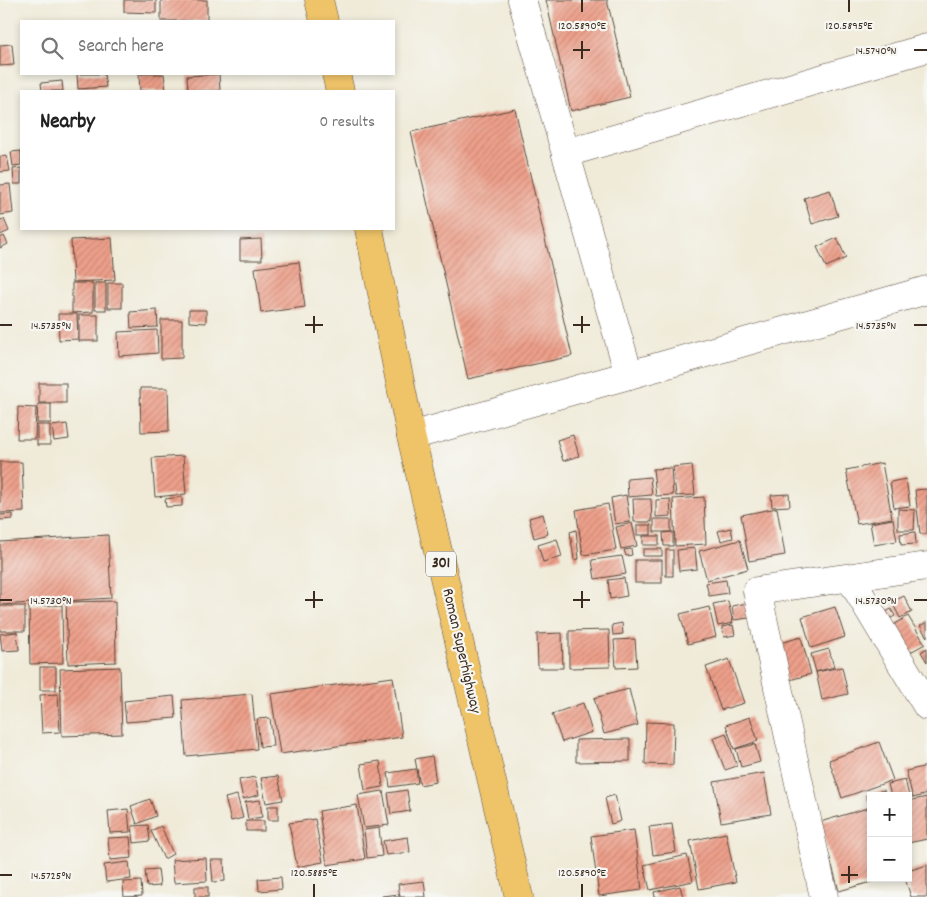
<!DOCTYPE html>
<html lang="en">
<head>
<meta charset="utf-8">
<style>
  :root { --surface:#fff; --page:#f6f6f6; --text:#222; --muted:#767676; --line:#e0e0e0 }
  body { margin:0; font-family:Dekko,sans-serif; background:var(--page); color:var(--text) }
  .controls { position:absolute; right:15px; bottom:15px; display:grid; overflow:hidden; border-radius:0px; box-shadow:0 2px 8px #0003 }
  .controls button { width:45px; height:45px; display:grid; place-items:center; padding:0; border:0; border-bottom:1px solid var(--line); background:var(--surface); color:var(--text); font:25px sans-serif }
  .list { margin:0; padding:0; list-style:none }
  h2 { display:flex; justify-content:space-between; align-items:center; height:65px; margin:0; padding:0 20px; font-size:21px }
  h2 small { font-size:16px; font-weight:400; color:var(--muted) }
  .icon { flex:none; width:28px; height:28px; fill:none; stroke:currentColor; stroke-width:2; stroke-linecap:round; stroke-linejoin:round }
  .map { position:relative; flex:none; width:927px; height:897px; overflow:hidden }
  .search { position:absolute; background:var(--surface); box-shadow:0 2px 8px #0003; left:20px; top:20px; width:375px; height:55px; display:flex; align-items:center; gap:12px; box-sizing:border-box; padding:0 18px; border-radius:0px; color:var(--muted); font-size:19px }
  .panel { position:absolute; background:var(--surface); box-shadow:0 2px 8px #0003; left:20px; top:90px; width:375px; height:140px; border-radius:0px }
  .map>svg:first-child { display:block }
  .building { fill:url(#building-hatch) }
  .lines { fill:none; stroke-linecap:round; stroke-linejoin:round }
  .minor-casing { stroke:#56473a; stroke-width:29 }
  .major-casing { stroke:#56473a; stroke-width:29 }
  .minor { stroke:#fff; stroke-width:28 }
  .major { stroke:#efc469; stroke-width:28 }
  .ticks { fill:none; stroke:#3b2a1e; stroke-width:2 }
  .labels { text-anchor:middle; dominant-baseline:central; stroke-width:4.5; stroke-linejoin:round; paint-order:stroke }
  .shield { fill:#f6f6f2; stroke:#73675e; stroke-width:1 }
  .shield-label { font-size:15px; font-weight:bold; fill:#3b2a1e }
  .street-label { font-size:16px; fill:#3b2a1e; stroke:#f6f6f2 }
  .ticks-label { font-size:12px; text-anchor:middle; fill:#3b2a1e; stroke:#f6f6f2; stroke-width:4.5; stroke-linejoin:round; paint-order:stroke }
</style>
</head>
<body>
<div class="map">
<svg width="927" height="897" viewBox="0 0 927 897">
  <defs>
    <pattern id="building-hatch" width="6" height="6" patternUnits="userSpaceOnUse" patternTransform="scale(1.25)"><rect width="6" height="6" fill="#eea08b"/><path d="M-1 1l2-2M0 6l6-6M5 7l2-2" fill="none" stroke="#c28371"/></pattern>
  </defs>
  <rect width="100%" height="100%" fill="#f6f6f2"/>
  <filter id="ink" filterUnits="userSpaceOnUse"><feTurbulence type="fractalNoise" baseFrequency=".02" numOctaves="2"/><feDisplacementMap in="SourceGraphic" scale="10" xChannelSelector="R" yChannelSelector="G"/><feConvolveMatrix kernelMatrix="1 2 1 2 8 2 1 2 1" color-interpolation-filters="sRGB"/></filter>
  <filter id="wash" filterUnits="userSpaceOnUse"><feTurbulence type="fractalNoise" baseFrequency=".0096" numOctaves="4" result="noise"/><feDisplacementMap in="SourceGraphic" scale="20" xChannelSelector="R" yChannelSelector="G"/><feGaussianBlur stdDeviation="1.12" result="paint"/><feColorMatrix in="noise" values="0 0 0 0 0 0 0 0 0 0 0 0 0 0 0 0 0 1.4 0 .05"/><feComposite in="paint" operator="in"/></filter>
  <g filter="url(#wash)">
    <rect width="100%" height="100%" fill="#f0ebd9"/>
    <g id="blocks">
      <g class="building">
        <path d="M124,0H156V13L124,12Z"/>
        <rect x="161" y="0" width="46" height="21"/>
        <path d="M546,0H607L630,97L571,111Z"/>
        <path d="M12,44L14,65L0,66V45Z"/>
        <path d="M77,74H104L106,87L78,89Z"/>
        <path d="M139,74H164L166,91H140Z"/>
        <path d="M219,74L220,91H188L187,76Z"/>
        <path d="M62,81L63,91H42L41,83Z"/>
        <path d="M515,109L572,356L468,379L411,132Z"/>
        <path d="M21,151V165L13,166L11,152Z"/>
        <path d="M7,156L10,171L0,172V157Z"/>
        <path d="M21,168V184H14L13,169Z"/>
        <path d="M10,184L13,213L0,215V185Z"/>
        <path d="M830,190L838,216L812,224L804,198Z"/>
        <path d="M4,219L9,231L0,235V220Z"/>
        <path d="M4,236L8,244L0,248V238Z"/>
        <path d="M112,238L115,280L73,282L71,240Z"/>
        <path d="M837,238L846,258L826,267L817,247Z"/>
        <path d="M261,239L262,260H240V240Z"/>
        <path d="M299,262L305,307L261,313L255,268Z"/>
        <path d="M72,283H93V312L72,313Z"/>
        <rect x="95" y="283" width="11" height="27"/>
        <rect x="108" y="283" width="14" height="25"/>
        <path d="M157,310L158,327L131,328L130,312Z"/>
        <path d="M189,310H206V323L189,322Z"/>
        <path d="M58,314H77L78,339L59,340Z"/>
        <rect x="79" y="315" width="19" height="26"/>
        <path d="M161,320H182V358L161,359Z"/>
        <path d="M157,330L158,353L119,356L118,332Z"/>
        <rect x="39" y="383" width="27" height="20"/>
        <path d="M140,388H168L169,431L141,432Z"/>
        <path d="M38,404H51V423H37Z"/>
        <path d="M18,407L36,408L35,439H17Z"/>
        <path d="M67,424L69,439L54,441L52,426Z"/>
        <rect x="37" y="425" width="13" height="20"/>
        <path d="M573,435L579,456L563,461L557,440Z"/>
        <path d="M183,456L186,494L155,497L152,458Z"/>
        <path d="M0,462H22L24,512L0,513Z"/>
        <path d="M882,463L892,518L857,524L846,470Z"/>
        <path d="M692,465L695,495L676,496L673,467Z"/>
        <path d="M671,468L673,495L656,496L653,469Z"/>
        <path d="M650,477L652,495L628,497L627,479Z"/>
        <path d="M906,479L910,506L894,508L890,482Z"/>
        <path d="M927,489V534H920L915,490Z"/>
        <path d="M789,494L790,506L772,507L771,495Z"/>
        <path d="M626,495L630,522L615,524L611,498Z"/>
        <path d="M182,497V506L166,507L165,499Z"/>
        <path d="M704,497L706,544L675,546L673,499Z"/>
        <path d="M633,499H651L652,522H634Z"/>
        <path d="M670,499L671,516L656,517V500Z"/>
        <path d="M608,504L616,550L583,555L576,510Z"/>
        <path d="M777,508L785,555L749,561L741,515Z"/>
        <path d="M898,509L915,510L914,530H898Z"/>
        <path d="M13,514V519L0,520V515Z"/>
        <path d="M543,514L548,534L534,538L529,518Z"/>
        <rect x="654" y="519" width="17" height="13"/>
        <path d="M893,519L897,541L874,545L870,523Z"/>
        <path d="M632,523L637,546L621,549L616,527Z"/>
        <rect x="637" y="525" width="14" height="10"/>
        <path d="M731,528L733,538L721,541L718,531Z"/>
        <path d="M576,530L579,559L574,560L570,532Z"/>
        <path d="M673,532V546H664L663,533Z"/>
        <path d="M915,532L916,544L901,545L900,534Z"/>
        <path d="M108,535L111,598L0,605V542Z"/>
        <rect x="643" y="536" width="16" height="9"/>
        <path d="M557,539L562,557L543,562L538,545Z"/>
        <path d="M740,540L748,569L707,580L699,551Z"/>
        <path d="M695,548L697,569L679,571L677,550Z"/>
        <path d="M631,549L632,555L626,556L624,550Z"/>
        <rect x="643" y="549" width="19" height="7"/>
        <rect x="666" y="550" width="7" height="26"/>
        <path d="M622,556L626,574L595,579L592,560Z"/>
        <rect x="635" y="560" width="27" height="23"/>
        <path d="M624,578L627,596L610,599L608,580Z"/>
        <path d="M726,580L728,593L709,596L706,583Z"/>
        <path d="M904,596L912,612L900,618L892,602Z"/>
        <path d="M115,601L116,662L68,664L66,602Z"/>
        <path d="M728,601L733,623L718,626L713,604Z"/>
        <path d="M747,603L749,618L734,620L732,606Z"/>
        <path d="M62,605L63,663L30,664L29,606Z"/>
        <rect x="0" y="606" width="25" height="25"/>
        <path d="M709,607L716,637L688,644L680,614Z"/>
        <path d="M835,607L845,637L811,648L802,617Z"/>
        <path d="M891,609L895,616L891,618L886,612Z"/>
        <path d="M908,616L925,644L905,655L889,628Z"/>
        <path d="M927,622V637L920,626Z"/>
        <path d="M622,623L623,634L613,635L612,625Z"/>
        <path d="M733,625L735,635L724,637L722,627Z"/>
        <path d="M609,630L610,667L569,668V631Z"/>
        <path d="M17,632L19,650L2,651L0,634Z"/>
        <path d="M562,633L563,668H538L537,634Z"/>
        <path d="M801,637L811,674L786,681L777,644Z"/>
        <path d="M635,639L637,667L616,668L614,640Z"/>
        <path d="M927,648V662L921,652Z"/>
        <path d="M829,649L834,667L816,672L811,654Z"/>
        <path d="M729,659L744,703L721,710L706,667Z"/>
        <rect x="40" y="667" width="16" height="23"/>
        <path d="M120,667L122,734L62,736L60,669Z"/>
        <path d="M842,667L848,694L822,700L816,672Z"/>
        <path d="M393,677L402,737L280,754L271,694Z"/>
        <path d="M629,689L638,725L604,734L594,698Z"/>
        <path d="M58,694L60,732L42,733L40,695Z"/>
        <path d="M252,694L257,749L186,756L182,700Z"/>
        <path d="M174,696L176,718L126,722L124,701Z"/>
        <path d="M583,703L592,732L562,742L552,714Z"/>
        <path d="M750,717L758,741L734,749L726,725Z"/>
        <path d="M270,718L273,746L260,747L257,719Z"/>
        <path d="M646,722L674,723L673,765L645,764Z"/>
        <path d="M726,733L737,766L725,770L713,738Z"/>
        <path d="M630,739V761L576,762V740Z"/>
        <path d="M879,742L893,780L842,798L829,760Z"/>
        <path d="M755,744L760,762L741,767L736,749Z"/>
        <path d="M432,756L436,782L420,785L415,759Z"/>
        <path d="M380,761L383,787L365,790L361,764Z"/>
        <path d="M927,766V794L913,798L906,771Z"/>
        <path d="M416,769L418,783L390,787L388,773Z"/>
        <path d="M764,773L771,814L721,822L714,782Z"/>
        <path d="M278,776L283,800L266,803L261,778Z"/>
        <path d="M255,777L259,795L243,799L239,780Z"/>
        <path d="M905,780L909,796H891L888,784Z"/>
        <path d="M407,790L410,811L391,814L388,793Z"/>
        <path d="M884,790L886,796H871L870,806L866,795Z"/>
        <path d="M383,791L389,825L364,828L358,795Z"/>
        <path d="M237,795L243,818L231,821L225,798Z"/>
        <path d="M615,795L621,821L611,824L605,798Z"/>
        <path d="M927,797V839L908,843V801Z"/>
        <path d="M150,799L156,816L137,824L131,806Z"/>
        <path d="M260,800L262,817L248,819L245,802Z"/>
        <path d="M357,805L365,859L327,865L319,811Z"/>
        <rect x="268" y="806" width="10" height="14"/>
        <path d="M871,807V878L882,879L839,891L820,822Z"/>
        <path d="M128,809L130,832L110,833L108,811Z"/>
        <path d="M315,819L323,862L297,867L289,823Z"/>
        <rect x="246" y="821" width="18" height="10"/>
        <path d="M672,824L676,852L653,855L649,827Z"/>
        <path d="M148,825L150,841L134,843L132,826Z"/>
        <path d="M161,826L173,854L164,859L151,831Z"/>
        <path d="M379,828L382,856L367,858L364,830Z"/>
        <path d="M634,830L642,890L599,896L591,836Z"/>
        <path d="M726,833L736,882L699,889L690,841Z"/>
        <path d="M130,837L132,858L110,860L108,838Z"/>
        <path d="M408,837L410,852L386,855L383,841Z"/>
        <path d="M687,855L693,881L650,890L644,865Z"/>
        <path d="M206,858L207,881L174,883L172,860Z"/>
        <path d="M211,860H224L225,881L213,882Z"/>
        <path d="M129,862L131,879L106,882L104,865Z"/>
        <path d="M927,865V897H911L905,878H908V871Z"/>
        <path d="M158,869L160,886L147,887L145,870Z"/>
        <path d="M281,877L282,889L259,891L258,879Z"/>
        <path d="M141,881L142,896L124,897L123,882Z"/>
        <path d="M424,881L426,897H400L398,884Z"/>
        <path d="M680,886L683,897H655L654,892Z"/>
        <rect x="195" y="887" width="13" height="10"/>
        <path d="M399,894V897H382V896Z"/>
      </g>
    </g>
  </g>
  <g filter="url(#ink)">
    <use href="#blocks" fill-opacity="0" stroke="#56473a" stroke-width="1"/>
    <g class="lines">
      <g class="minor-casing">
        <g id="minor">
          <path d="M522,0L629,375"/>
          <path d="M566,153L927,48"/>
          <path d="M411,436L629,375L927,290"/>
          <path d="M850,578L927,706"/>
          <path d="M824,897L757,591L927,566"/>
        </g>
      </g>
      <g class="major-casing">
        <g id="major">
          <path d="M319,0L324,21"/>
          <path d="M336,74L340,91"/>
          <path d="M369,229L411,436L519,897"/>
        </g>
      </g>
      <use href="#minor" class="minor"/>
      <use href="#major" class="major"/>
    </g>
  </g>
  <path class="ticks" d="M582,0V12M849,0V12M582,41V59M573,50H590M914,50H927M314,316V333M582,316V333M0,325H12M305,325H323M573,325H590M914,325H927M314,591V608M582,591V608M0,600H12M305,600H323M573,600H590M914,600H927M849,866V883M0,875H12M841,875H858M314,884V897M582,884V897"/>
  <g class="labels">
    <rect class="shield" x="426" y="551.5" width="30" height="25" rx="4"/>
    <g class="shield-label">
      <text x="441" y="564">301</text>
    </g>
    <g class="street-label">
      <text transform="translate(461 651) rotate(77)">Roman Superhighway</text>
    </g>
  </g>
  <g class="ticks-label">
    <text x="582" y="29">120.5890°E</text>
    <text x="849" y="29">120.5895°E</text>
    <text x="876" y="54">14.5740°N</text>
    <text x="51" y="329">14.5735°N</text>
    <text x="876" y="329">14.5735°N</text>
    <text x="51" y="604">14.5730°N</text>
    <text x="876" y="604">14.5730°N</text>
    <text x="314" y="876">120.5885°E</text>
    <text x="582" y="876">120.5890°E</text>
    <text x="51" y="879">14.5725°N</text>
  </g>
</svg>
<div class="controls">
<button>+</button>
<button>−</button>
</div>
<div class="search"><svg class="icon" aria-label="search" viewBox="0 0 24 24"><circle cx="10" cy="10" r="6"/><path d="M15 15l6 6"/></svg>Search here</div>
<section class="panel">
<h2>Nearby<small>0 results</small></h2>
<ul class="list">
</ul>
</section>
</div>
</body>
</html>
